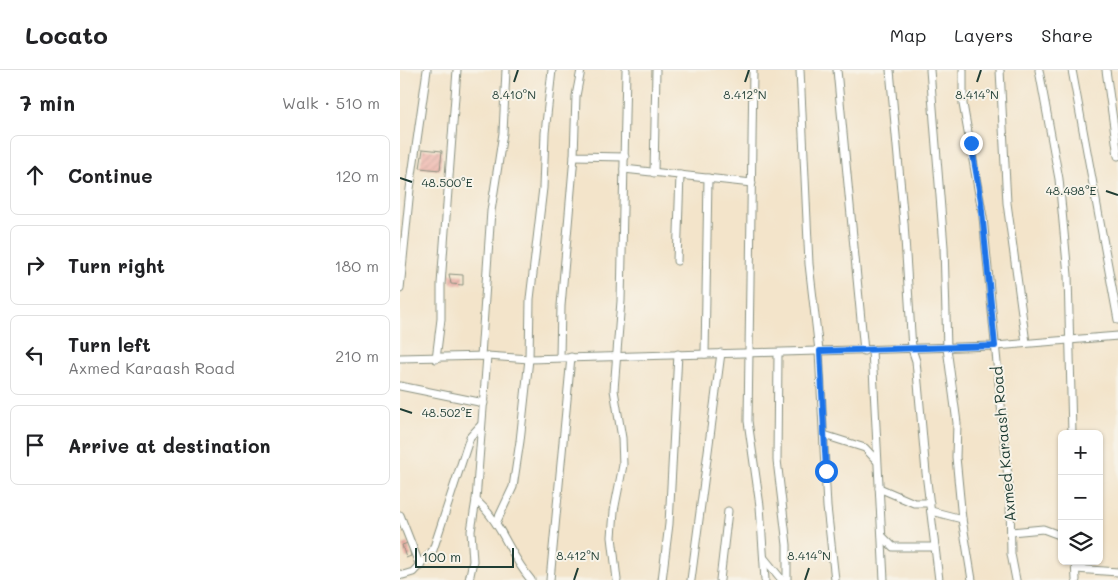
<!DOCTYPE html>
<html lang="en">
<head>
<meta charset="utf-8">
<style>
  :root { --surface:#fff; --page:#f2f2f2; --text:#202124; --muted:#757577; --line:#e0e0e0 }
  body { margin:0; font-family:Mali,sans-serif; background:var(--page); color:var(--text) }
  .controls { position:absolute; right:15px; bottom:15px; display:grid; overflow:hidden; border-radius:8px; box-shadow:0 1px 4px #0004 }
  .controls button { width:45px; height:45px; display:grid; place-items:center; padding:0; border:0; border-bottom:1px solid var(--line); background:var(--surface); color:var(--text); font:25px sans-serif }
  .scale { position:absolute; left:15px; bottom:12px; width:99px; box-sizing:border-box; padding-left:5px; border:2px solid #1f3d34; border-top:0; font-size:14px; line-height:18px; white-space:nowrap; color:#1f3d34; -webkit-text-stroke:4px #f7f3e8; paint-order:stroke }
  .stop { position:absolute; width:15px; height:15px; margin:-11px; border:4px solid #1a73e8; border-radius:50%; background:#fff }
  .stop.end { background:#1a73e8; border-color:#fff; box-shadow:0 1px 5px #0008 }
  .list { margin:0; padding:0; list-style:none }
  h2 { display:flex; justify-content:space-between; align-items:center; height:65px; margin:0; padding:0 20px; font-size:21px }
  h2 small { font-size:16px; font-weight:400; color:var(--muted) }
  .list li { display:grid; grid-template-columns:32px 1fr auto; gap:15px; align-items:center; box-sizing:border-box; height:80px; margin:0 10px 10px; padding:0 10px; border:1px solid var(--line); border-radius:8px }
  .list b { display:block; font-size:19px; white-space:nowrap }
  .list p { margin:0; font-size:16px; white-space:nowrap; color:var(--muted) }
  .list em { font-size:16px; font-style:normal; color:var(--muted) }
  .icon { flex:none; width:28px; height:28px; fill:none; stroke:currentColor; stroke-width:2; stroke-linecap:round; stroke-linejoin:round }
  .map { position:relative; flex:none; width:718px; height:510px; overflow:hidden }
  header { display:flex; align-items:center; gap:30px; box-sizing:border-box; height:70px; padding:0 25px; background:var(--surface); border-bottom:1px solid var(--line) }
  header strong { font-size:24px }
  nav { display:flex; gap:28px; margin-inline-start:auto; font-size:18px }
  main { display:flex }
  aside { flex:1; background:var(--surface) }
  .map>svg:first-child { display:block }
  .building { fill:url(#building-hatch) }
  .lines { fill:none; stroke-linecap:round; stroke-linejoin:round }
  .minor-casing { stroke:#89907f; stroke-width:9 }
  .minor { stroke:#fff; stroke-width:7 }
  .route { stroke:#1a73e8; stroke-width:6 }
  .ticks { fill:none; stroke:#1f3d34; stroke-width:2 }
  .labels { text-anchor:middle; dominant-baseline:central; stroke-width:4; stroke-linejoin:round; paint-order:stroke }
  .street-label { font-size:15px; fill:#1f3d34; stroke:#f7f3e8 }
  .ticks-label { font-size:12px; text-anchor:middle; fill:#1f3d34; stroke:#f7f3e8; stroke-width:4; stroke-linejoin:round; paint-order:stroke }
</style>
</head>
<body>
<header>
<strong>Locato</strong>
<nav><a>Map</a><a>Layers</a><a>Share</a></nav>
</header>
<main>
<aside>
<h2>7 min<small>Walk · 510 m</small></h2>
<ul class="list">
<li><svg class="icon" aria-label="ahead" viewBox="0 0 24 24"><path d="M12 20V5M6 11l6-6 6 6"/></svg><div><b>Continue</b></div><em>120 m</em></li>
<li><svg class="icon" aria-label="right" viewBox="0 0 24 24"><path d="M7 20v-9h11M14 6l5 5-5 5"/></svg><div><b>Turn right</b></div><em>180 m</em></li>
<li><svg class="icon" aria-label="left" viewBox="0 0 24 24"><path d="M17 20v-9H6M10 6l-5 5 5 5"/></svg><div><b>Turn left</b><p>Axmed Karaash Road</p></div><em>210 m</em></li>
<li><svg class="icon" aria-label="arrive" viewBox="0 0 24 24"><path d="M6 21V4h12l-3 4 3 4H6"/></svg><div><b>Arrive at destination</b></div></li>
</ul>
</aside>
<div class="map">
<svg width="718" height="510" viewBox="0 0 718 510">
  <defs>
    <pattern id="building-hatch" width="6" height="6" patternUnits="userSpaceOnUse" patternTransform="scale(1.25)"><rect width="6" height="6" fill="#eeaca3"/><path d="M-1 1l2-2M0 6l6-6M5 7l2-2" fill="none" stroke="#c08d86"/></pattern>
  </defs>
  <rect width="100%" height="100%" fill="#f7f3e8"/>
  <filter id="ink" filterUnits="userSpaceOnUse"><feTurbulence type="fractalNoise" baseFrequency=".02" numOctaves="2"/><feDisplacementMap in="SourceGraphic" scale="10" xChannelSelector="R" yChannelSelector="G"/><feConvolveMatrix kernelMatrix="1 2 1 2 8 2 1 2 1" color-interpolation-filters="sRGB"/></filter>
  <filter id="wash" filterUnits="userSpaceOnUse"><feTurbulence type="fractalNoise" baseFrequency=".0096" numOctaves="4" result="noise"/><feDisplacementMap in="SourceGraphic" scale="20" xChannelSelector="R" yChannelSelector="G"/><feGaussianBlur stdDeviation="1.12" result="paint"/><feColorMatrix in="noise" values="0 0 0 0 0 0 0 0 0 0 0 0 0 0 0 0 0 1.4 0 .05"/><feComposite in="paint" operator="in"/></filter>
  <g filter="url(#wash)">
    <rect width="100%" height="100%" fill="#f3e4ca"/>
    <g id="blocks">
      <g class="building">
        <path d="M23,79L42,81L40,100L20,98Z"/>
        <path d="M49,204L63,205V215L51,214Z"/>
        <path d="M8,473L11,486L6,488L2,475Z"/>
      </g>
    </g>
  </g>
  <g filter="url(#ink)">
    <use href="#blocks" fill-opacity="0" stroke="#89907f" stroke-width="1"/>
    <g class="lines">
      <g class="minor-casing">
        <g id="minor">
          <path d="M181,0L176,26L174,86L225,87"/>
          <path d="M353,0L348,351L360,436L365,510"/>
          <path d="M400,0L409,194L419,281L427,437L435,510"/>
          <path d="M437,0L464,281"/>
          <path d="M490,0L504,153L512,279L516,291L526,403L539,510"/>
          <path d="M530,0L544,177L547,278L557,353L556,387L562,449L572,510"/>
          <path d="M563,0V34L583,147L610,429L611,484L616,510"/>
          <path d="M600,0L607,133L626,273"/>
          <path d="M639,0L659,109L668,205L672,364"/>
          <path d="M672,0L718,250"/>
          <path d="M706,0L718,86"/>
          <path d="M224,99L352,113"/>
          <path d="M254,103L256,0"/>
          <path d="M277,191L280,105"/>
          <path d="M0,219L10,119L27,0"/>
          <path d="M472,280L484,510"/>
          <path d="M378,283L377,390L387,475V510"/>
          <path d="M305,284L308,108"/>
          <path d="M81,286L91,141L103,63L106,0"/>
          <path d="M160,287L161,236L174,86"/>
          <path d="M0,288L87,286L129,289L595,276L718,266"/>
          <path d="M36,289L41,249V214L57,0"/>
          <path d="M0,316L84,333"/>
          <path d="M424,365L465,378L477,391"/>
          <path d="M479,418L514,433H530"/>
          <path d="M76,430C103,454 108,483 131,510"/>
          <path d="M531,441L562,449"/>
          <path d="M0,445L20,496"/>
          <path d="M97,451L113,417L120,371L129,289L130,229L143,118L145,63L152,0"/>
          <path d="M611,462L643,459L662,466"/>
          <path d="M483,467L493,477H535"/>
          <path d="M364,488L382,510"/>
          <path d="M675,491L676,510"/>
          <path d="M676,499L718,502"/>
          <path d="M0,504L3,505L13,502L33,480L70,367L81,355"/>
          <path d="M69,510L73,491L71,461L76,430L87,286"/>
          <path d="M150,510L171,287"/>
          <path d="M217,510L212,467L214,441L223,395L222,368L214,320L221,231L226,0"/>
          <path d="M262,510L269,454L278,284"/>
          <path d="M291,510L321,283"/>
          <path d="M320,510L328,441"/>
        </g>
      </g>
      <use href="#minor" class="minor"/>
    </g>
  </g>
  <g class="lines" filter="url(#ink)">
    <path class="route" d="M426,401L420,281L595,276L581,131L571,73"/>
  </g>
  <path class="ticks" d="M114,12L118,0M345,12L349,0M577,12L581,0M0,108L12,112M706,121L718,125M0,339L12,343M174,510L178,498M405,510L409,498"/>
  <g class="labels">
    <g class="street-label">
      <text transform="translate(603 374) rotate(-95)">Axmed Karaash Road</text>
    </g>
  </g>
  <g class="ticks-label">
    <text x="114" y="29">8.410°N</text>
    <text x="345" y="29">8.412°N</text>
    <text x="577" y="29">8.414°N</text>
    <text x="47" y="117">48.500°E</text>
    <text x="671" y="125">48.498°E</text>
    <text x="47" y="347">48.502°E</text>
    <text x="178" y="490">8.412°N</text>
    <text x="409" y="490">8.414°N</text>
  </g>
</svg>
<div class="controls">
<button>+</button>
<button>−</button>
<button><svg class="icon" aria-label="layers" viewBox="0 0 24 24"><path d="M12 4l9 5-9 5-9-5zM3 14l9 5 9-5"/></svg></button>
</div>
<div class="scale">100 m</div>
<div class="stop" style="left:426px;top:401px"></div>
<div class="stop end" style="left:571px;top:73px"></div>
</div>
</main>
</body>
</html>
